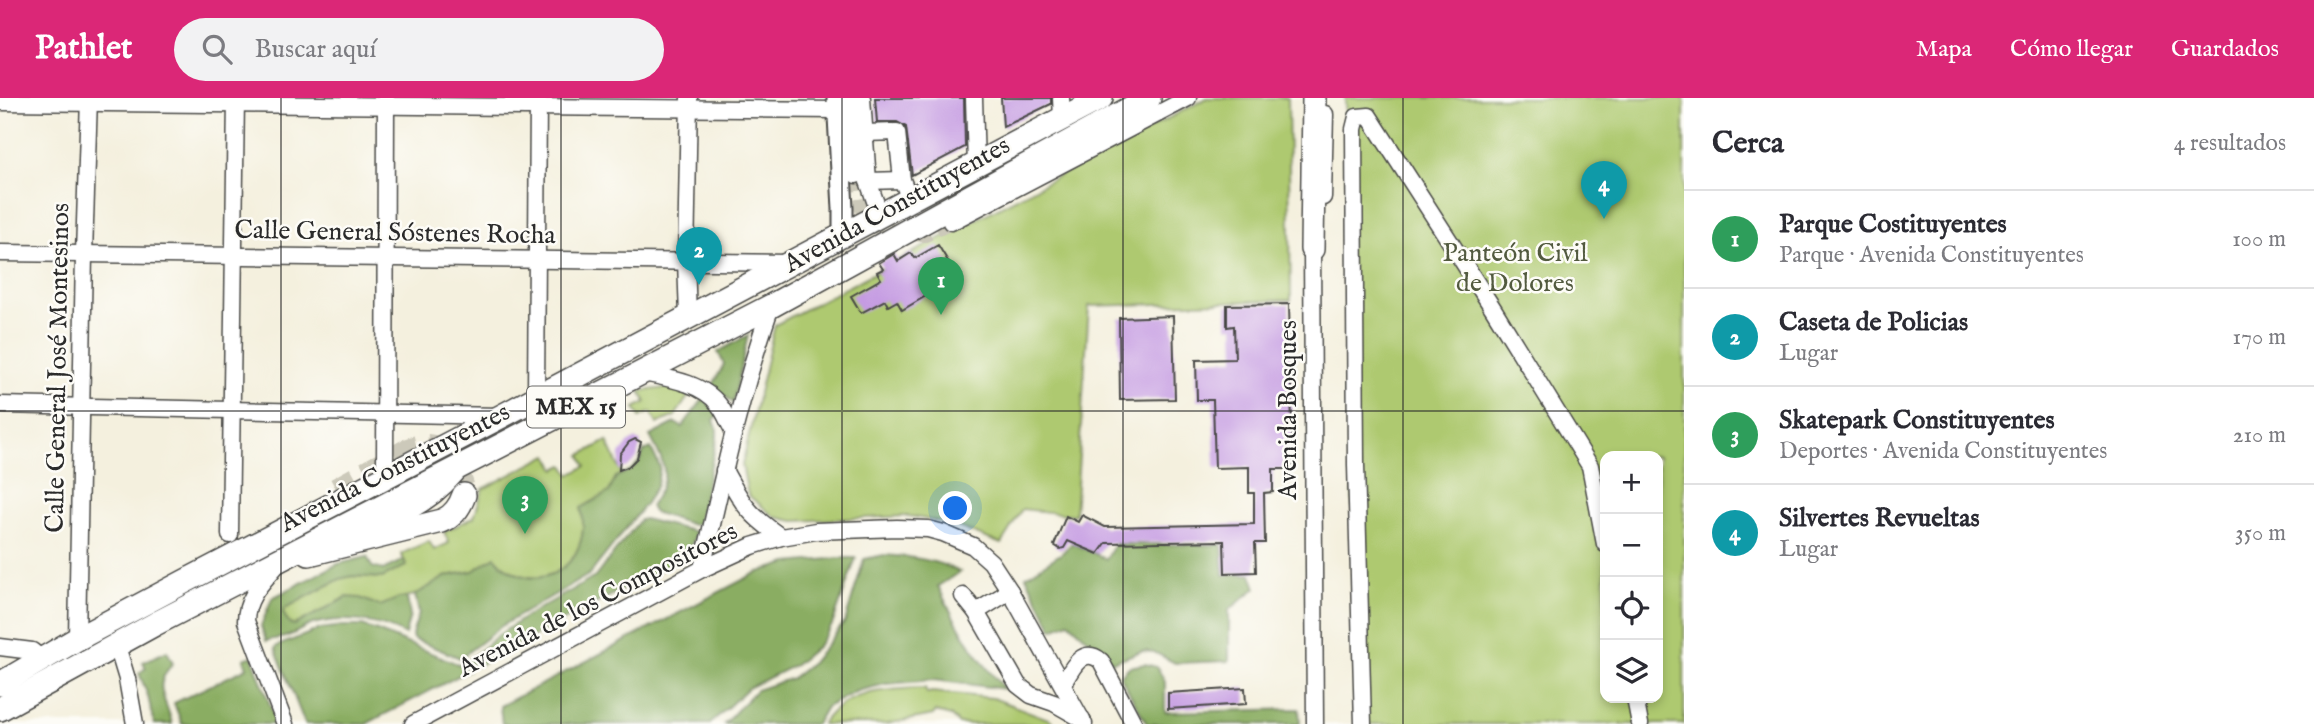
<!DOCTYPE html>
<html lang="es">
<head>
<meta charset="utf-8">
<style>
  :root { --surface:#fff; --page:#f2f2f3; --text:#2b2b33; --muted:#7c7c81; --line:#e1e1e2; --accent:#db2777 }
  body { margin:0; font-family:"IM FELL English",serif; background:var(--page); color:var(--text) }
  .controls { position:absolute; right:21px; bottom:21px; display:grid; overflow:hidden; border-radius:14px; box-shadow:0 4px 10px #0003 }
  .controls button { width:63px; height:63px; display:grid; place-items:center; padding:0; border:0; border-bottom:2px solid var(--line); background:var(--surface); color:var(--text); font:35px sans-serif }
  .you { position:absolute; left:956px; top:411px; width:24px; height:24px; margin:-18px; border:5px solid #fff; border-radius:50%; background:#1a73e8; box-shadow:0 0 0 10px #1a73e833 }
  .badge { display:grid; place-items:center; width:46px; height:46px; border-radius:50%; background:var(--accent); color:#fff; font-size:23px; font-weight:700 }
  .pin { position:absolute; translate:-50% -58px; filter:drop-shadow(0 2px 4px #0008) }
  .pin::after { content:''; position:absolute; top:37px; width:24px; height:21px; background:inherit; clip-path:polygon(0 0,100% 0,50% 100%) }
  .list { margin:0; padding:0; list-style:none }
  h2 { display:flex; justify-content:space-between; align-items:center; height:91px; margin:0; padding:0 28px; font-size:30px }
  h2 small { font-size:23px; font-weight:400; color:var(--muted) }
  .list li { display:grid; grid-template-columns:46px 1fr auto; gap:21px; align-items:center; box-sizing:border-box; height:98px; padding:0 28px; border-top:2px solid var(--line) }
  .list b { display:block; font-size:26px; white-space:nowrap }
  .list p { margin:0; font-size:23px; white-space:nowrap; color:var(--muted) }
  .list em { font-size:23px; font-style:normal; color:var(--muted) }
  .icon { flex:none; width:38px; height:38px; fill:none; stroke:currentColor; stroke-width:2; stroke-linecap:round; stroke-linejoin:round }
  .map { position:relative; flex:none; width:1684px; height:626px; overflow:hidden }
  header { display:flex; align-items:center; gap:42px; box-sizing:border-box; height:98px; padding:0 35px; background:var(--accent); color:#fff }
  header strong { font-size:33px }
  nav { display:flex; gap:38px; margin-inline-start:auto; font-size:24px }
  .search { width:490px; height:63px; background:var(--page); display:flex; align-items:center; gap:18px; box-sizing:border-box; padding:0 24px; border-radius:38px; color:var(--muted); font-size:26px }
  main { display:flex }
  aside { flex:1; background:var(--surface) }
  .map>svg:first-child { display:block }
  .green { fill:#aec96f; stroke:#6c7a4d; stroke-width:2; fill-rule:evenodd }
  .forest { fill:#8aad62; stroke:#5a6c46; stroke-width:2 }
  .building { fill:#c59be2 }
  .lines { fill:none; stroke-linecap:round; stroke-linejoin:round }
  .minor-tunnel { stroke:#ccc9ba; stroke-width:16; stroke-dasharray:16 8; stroke-linecap:butt }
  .highway-tunnel { stroke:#ccc9ba; stroke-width:23; stroke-dasharray:23 11; stroke-linecap:butt }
  .minor-casing { stroke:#494946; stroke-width:19 }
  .major-casing { stroke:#494946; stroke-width:23 }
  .highway-casing { stroke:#494946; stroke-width:26 }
  .minor { stroke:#fff; stroke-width:16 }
  .major { stroke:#fff; stroke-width:19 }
  .highway { stroke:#fff; stroke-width:23 }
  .grid { fill:none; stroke:#2b2b2b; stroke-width:2; stroke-opacity:0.55 }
  .labels { text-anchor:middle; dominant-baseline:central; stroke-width:5; stroke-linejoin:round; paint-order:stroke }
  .shield { fill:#fdfcf7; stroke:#6a6a68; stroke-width:2 }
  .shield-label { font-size:24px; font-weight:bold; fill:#2b2b2b }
  .street-label { font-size:26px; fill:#2b2b2b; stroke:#fdfcf7 }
  .park-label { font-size:26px; fill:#525a3f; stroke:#fdfcf7 }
</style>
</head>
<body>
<header>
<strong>Pathlet</strong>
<div class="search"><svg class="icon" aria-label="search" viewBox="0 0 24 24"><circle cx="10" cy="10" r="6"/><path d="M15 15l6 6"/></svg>Buscar aquí</div>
<nav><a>Mapa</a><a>Cómo llegar</a><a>Guardados</a></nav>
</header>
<main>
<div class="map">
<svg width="1684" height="626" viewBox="0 0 1684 626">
  <rect width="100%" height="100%" fill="#fdfcf7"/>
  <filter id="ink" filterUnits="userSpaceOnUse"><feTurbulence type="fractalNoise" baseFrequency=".0143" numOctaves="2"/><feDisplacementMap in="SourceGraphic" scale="14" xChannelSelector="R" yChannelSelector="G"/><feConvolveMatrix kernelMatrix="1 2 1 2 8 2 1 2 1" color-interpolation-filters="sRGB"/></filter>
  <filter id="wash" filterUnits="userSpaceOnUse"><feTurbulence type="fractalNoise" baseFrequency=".00686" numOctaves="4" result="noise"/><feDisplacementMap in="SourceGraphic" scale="28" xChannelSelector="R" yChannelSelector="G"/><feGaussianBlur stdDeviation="1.57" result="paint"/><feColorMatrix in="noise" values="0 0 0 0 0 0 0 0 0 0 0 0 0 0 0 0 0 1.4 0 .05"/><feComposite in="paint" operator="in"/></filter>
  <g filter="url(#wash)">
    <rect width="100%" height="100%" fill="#f4f0de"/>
    <g class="green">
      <path d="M1207,0H1288L1291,202L1089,208L1075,417L1022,411L1001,446L951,426L909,418L794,423L775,419L748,397L742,367L775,227Z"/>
      <path d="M1345,0H1684V626H1357ZM1605,358H1658V600H1605Z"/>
      <path d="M666,290L690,296L675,318L657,326L651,314L640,319L635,310L646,304L640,293Z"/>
      <path d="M607,343L622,376L616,379L609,394L583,419C588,473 531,501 495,459L473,473L447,478L415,497L399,500L387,507L380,508L347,499L295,527H290L283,515L284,511L340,480L353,478L382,480L406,466L401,456L429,443L434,452L449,445L444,434L474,419L483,391L548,357L556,371L564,367L570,377L586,368L581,357Z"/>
      <path d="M925,590L927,595L932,594L993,600L1051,622L1053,626H959L951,618L935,614L933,617L886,626H822C844,592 888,591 925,590Z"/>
    </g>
    <g class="forest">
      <path d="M748,237L733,305L713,287L724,266L718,254Z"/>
      <path d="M704,300L720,315L714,322L717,331V340L698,425L693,427L653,414L650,408C672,378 666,369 650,338L675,325L682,329Z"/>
      <path d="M651,350L660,369L657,387L646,405L590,476L503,527L460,560L413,541L412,537L419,515L415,497L447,478L473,473L495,459C533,505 595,468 581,410L609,394L616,379L631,372L639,364L644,353Z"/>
      <path d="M644,421L696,434L688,454L675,464L477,568L467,563L497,538L528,517L595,479L640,422Z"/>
      <path d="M1072,445L1106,461L1115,446L1222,447L1224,477L1251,476L1256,490L1229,512V563L1175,565L1154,554L1142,553L1112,564L1069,524L1053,531L1026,478L1062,455Z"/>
      <path d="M884,457C911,459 935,461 960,474L938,488C955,525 977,561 1005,591L933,582L886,586L857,593L826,609L816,626H724L756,592L792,580L812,565L845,524L864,461Z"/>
      <path d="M367,459L372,469L383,472L404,462L406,468L382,480L353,478L340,481L284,511L283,515L290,526L295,527L347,499L360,500L380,508L399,500H407L410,517L405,537C378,522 343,518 313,526C304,529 296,535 288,538C281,541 274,540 266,543L261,528L272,500L338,466Z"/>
      <path d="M840,460H856L832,527L818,548L795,567L748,590L710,626H502L500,608L756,475L788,465Z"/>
      <path d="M343,528H362L377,533L463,568L468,573L366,626H305L275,550L277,548L320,531Z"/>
      <path d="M167,553L173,565C151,589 166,599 172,626H154L148,598L139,575L146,570L143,564Z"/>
      <path d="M252,558L277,626H182L174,605L247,570L244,561Z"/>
      <path d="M1145,566L1157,569L1165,584V614L1299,611L1300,626H1147L1120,578L1129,569Z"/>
    </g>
    <g id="blocks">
      <g class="building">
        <path d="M875,0H964L965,49L912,77L906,29L897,24H877Z"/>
        <path d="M1001,0H1051V6L1003,29Z"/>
        <path d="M938,147L949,165L928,177L931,183L921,189L926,198L902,212L897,203L888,208L885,202L861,215L851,198L881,181L877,174L883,171L879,165L894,156L898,163L911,155L915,160Z"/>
        <path d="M1289,206L1293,371H1273V394L1264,395L1265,445H1255L1256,474L1225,475L1224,443L1106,445L1098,456L1068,443L1064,450L1060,451L1054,447L1066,418L1078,424L1082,417L1105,429L1254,426V395H1249V369L1215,370L1213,302H1197L1196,262L1235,261L1234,228L1227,229V207Z"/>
        <path d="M1173,218L1175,301L1120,302L1119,220Z"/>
        <path d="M635,341L641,344L637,360L628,369L619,372L620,356L629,344Z"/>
        <path d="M1245,590L1246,606L1168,611V595Z"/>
      </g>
    </g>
  </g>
  <g filter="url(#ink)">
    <use href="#blocks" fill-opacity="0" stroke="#494946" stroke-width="2"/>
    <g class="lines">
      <path class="minor-tunnel" d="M856,77L860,104L866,119L884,133L925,136L951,124"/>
      <path class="highway-tunnel" d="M336,391L409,351C434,342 443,350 455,371C460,380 464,387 464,397"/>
      <g class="minor-casing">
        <g id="minor">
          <path d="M850,0L856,77"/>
          <path d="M862,0L868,83L880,117"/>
          <path d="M974,0L976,68"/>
          <path d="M1061,0L1062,21"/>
          <path d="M0,4L838,12"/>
          <path d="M864,35L897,34L902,82L910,101"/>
          <path d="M868,83L902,82"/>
          <path d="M1323,99L1325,16"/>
          <path d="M951,124L1188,0"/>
          <path d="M1315,141L1312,151L1315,626"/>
          <path d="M0,155L787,165"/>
          <path d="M688,219L686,162L689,0"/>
          <path d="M643,275C668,280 703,285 719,307C725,314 728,324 733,332"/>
          <path d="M536,300L538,0"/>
          <path d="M0,307L498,318"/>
          <path d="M724,372C743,407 748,416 781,439"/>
          <path d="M385,378L386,0"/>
          <path d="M349,432C392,424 427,410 456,376"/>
          <path d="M230,437L236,0"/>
          <path d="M277,467C263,484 246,499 246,523L285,626"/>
          <path d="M702,471C722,382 741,294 771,208"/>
          <path d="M963,498L976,514L1018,587L1031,597L1054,605L1082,621"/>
          <path d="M976,514L1010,493"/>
          <path d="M77,541L84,156L89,0"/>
          <path d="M117,548L127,581L135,626"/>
          <path d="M0,549L32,553L42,561"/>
          <path d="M1063,586C1071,572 1082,547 1101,563L1134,626"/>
          <path d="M1635,600L1640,626"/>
          <path d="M413,626L702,471L752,448L781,439L816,433L897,430L928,431L943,435L973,448L991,464L1010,493L1084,626"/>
          <path d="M1363,626L1356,367L1354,31L1357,19L1369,18L1494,212L1590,368L1605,446"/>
        </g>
      </g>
      <g class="major-casing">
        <path id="major" d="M837,0L843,111V138"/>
      </g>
      <g class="highway-casing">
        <g id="highway">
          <path d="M1312,151L1314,0"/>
          <path d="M309,456L442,423C454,418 460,409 464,397"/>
          <path d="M0,586L77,541L184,484L502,318L1101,0"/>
          <path d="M0,611L155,526L771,208L1149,0"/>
        </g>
      </g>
      <use href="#minor" class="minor"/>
      <use href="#major" class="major"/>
      <use href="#highway" class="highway"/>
    </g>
  </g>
  <path class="grid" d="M281,0V626M561,0V626M842,0V626M1123,0V626M1403,0V626M0,313H1684"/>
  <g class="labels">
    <rect class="shield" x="527" y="288.5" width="98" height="41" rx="5"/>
    <g class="shield-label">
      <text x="576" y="309">MEX 15</text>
    </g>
    <g class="street-label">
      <text transform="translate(897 107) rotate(-29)">Avenida Constituyentes</text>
      <text transform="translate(395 135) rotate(1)">Calle General Sóstenes Rocha</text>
      <text transform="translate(58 270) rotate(-89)">Calle General José Montesinos</text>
      <text transform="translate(1288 312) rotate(-90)">Avenida Bosques</text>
      <text transform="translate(395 370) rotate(-27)">Avenida Constituyentes</text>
      <text transform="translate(598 502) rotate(-27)">Avenida de los Compositores</text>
    </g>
    <g class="park-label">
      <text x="1515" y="155">Panteón Civil<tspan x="1515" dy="30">de Dolores</tspan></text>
    </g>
  </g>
</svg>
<div class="controls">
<button>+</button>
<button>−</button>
<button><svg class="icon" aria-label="locate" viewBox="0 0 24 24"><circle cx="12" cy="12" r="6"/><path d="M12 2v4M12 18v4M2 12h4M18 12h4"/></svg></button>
<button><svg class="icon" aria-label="layers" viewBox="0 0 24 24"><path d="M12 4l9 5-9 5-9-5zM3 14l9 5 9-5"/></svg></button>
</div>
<div class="you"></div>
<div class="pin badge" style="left:941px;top:217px;background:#2e9e5b">1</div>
<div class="pin badge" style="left:699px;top:187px;background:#0f9aa8">2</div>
<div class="pin badge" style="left:525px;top:436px;background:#2e9e5b">3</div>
<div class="pin badge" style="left:1604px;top:121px;background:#0f9aa8">4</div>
</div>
<aside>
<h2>Cerca<small>4 resultados</small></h2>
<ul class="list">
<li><span class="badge" style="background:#2e9e5b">1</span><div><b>Parque Costituyentes</b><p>Parque · Avenida Constituyentes</p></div><em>100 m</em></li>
<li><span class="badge" style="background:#0f9aa8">2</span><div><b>Caseta de Policias</b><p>Lugar</p></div><em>170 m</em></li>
<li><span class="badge" style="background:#2e9e5b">3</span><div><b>Skatepark Constituyentes</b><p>Deportes · Avenida Constituyentes</p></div><em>210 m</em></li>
<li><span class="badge" style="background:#0f9aa8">4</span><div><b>Silvertes Revueltas</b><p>Lugar</p></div><em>350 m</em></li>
</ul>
</aside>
</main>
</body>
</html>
